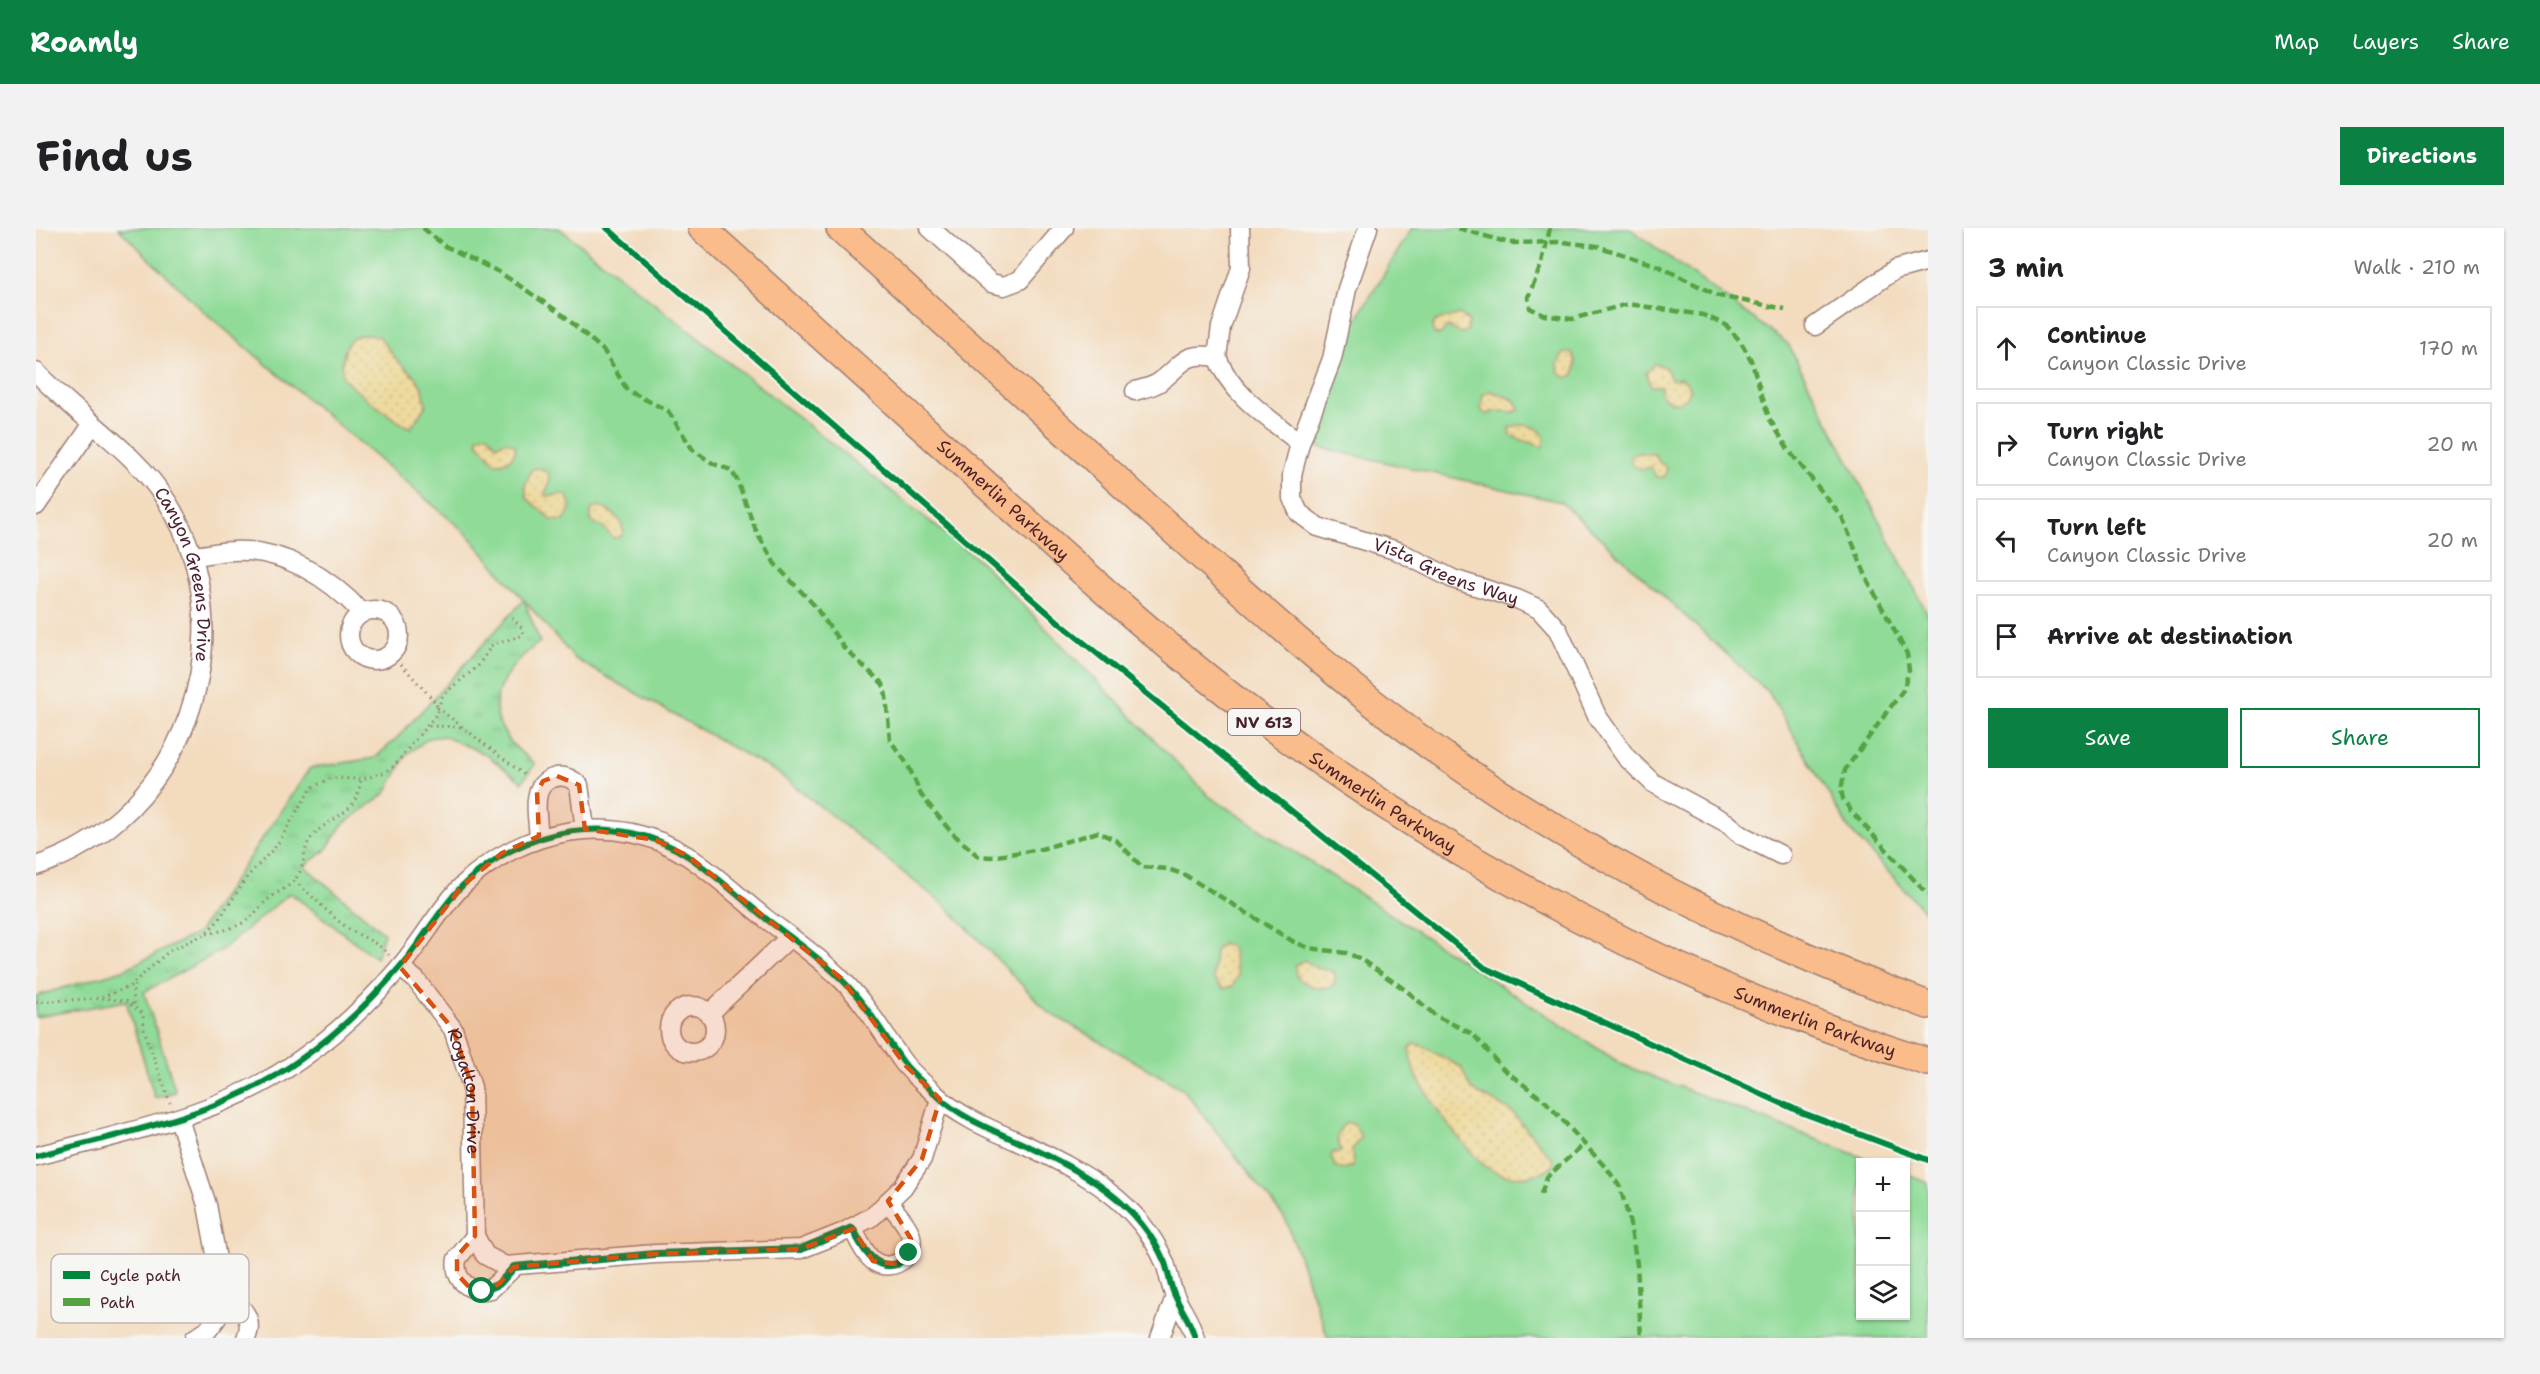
<!DOCTYPE html>
<html lang="en">
<head>
<meta charset="utf-8">
<style>
  :root { --surface:#fff; --page:#f2f2f2; --text:#202124; --muted:#757577; --line:#e0e0e0; --accent:#0b8043 }
  body { margin:0; font-family:"Shantell Sans",sans-serif; background:var(--page); color:var(--text) }
  .controls { position:absolute; right:18px; bottom:18px; display:grid; overflow:hidden; border-radius:0px; box-shadow:0 2px 4px #0004 }
  .controls button { width:54px; height:54px; display:grid; place-items:center; padding:0; border:0; border-bottom:2px solid var(--line); background:var(--surface); color:var(--text); font:30px sans-serif }
  .stop { position:absolute; width:18px; height:18px; margin:-14px; border:4px solid #0b8043; border-radius:50%; background:#fff }
  .stop.end { background:#0b8043; border-color:#fff; box-shadow:0 2px 6px #0008 }
  .list { margin:0; padding:0; list-style:none }
  h2 { display:flex; justify-content:space-between; align-items:center; height:78px; margin:0; padding:0 24px; font-size:26px }
  h2 small { font-size:20px; font-weight:400; color:var(--muted) }
  .list li { display:grid; grid-template-columns:39px 1fr auto; gap:18px; align-items:center; box-sizing:border-box; height:84px; margin:0 12px 12px; padding:0 12px; border:2px solid var(--line); border-radius:0px }
  .list b { display:block; font-size:22px; white-space:nowrap }
  .list p { margin:0; font-size:20px; white-space:nowrap; color:var(--muted) }
  .list em { font-size:20px; font-style:normal; color:var(--muted) }
  .actions { display:flex; gap:12px; padding:18px 24px }
  .actions a { flex:1; padding:14px 0; border:2px solid var(--accent); border-radius:0px; text-align:center; font-size:21px; color:var(--accent) }
  .actions .main { background:var(--accent); color:#fff }
  .icon { flex:none; width:33px; height:33px; fill:none; stroke:currentColor; stroke-width:2; stroke-linecap:round; stroke-linejoin:round }
  .map { position:relative; flex:none; width:1892px; height:1110px; overflow:hidden; border-radius:0px }
  header { display:flex; align-items:center; gap:36px; box-sizing:border-box; height:84px; padding:0 30px; background:var(--accent); color:#fff }
  header strong { font-size:28px }
  nav { display:flex; gap:33px; margin-inline-start:auto; font-size:21px }
  .intro { display:flex; align-items:center; justify-content:space-between; box-sizing:border-box; height:144px; padding:0 36px }
  h1 { margin:0; font-size:42px }
  .button { padding:15px 27px; border-radius:0px; background:var(--accent); color:#fff; font-size:21px; font-weight:700 }
  main { display:flex; gap:36px; padding:0 36px }
  aside { flex:1; background:var(--surface); border-radius:0px; box-shadow:0 2px 4px #0004 }
  .map>svg:first-child { display:block }
  .grass { fill:#8fdb97; stroke:#6c7d61; stroke-width:1.5 }
  .sand { fill:url(#sand-dots); stroke:#9c7c64; stroke-width:1.5 }
  .park { fill:url(#park-tufts); stroke:#6c7d61; stroke-width:1.5 }
  .lines { fill:none; stroke-linecap:round; stroke-linejoin:round }
  .minor-casing { stroke:#9e7d74; stroke-width:21 }
  .highway-casing { stroke:#9e7d74; stroke-width:30 }
  .path { stroke:#9e7d74; stroke-width:3; stroke-dasharray:1.5 4.5; stroke-linecap:butt }
  .minor { stroke:#fff; stroke-width:18 }
  .highway { stroke:#f9bc8a; stroke-width:27 }
  .quiet { stroke:#56a243; stroke-width:4.5; stroke-dasharray:9 4.5; stroke-linecap:butt }
  .cycleway-casing { stroke:#f6f6f2; stroke-width:10 }
  .cycleway { stroke:#00873e; stroke-width:6 }
  .route { stroke:#0b8043; stroke-width:8 }
  .marked { fill:#d8530f; fill-opacity:0.2; stroke:#d8530f; stroke-width:4.5; stroke-dasharray:12 8; stroke-linejoin:round }
  .labels { text-anchor:middle; dominant-baseline:central; stroke-width:4.5; stroke-linejoin:round; paint-order:stroke }
  .shield { fill:#f6f6f2; stroke:#7e6067; stroke-width:1.5 }
  .shield-label { font-size:16px; font-weight:bold; fill:#4a1f2b }
  .street-label { font-size:18px; fill:#4a1f2b; stroke:#f6f6f2 }
  .key { fill:#f6f6f2; stroke:#c2b6b6; stroke-width:1.5 }
  .key-label { font-size:16px; fill:#4a1f2b }
</style>
</head>
<body>
<header>
<strong>Roamly</strong>
<nav><a>Map</a><a>Layers</a><a>Share</a></nav>
</header>
<div class="intro"><h1>Find us</h1><a class="button">Directions</a></div>
<main>
<div class="map">
<svg width="1892" height="1110" viewBox="0 0 1892 1110">
  <defs>
    <pattern id="sand-dots" width="8" height="8" patternUnits="userSpaceOnUse" patternTransform="scale(1.5)"><rect width="8" height="8" fill="#eeda9e"/><path d="M2 2h.1M6 6h.1" fill="none" stroke="#cebb88" stroke-width="1.8" stroke-linecap="round"/></pattern>
    <pattern id="park-tufts" width="24" height="20" patternUnits="userSpaceOnUse" patternTransform="scale(1.5)"><rect width="24" height="20" fill="#8fdb97"/><path d="M3 7l-1-3M5 7V3M7 7l1-3M15 17l-1-3M17 17v-4M19 17l1-3" fill="none" stroke="#7dbc82"/></pattern>
  </defs>
  <rect width="100%" height="100%" fill="#f6f6f2"/>
  <filter id="ink" filterUnits="userSpaceOnUse"><feTurbulence type="fractalNoise" baseFrequency=".0167" numOctaves="2"/><feDisplacementMap in="SourceGraphic" scale="12" xChannelSelector="R" yChannelSelector="G"/><feConvolveMatrix kernelMatrix="1 2 1 2 8 2 1 2 1" color-interpolation-filters="sRGB"/></filter>
  <filter id="wash" filterUnits="userSpaceOnUse"><feTurbulence type="fractalNoise" baseFrequency=".008" numOctaves="4" result="noise"/><feDisplacementMap in="SourceGraphic" scale="24" xChannelSelector="R" yChannelSelector="G"/><feGaussianBlur stdDeviation="1.35" result="paint"/><feColorMatrix in="noise" values="0 0 0 0 0 0 0 0 0 0 0 0 0 0 0 0 0 1.4 0 .05"/><feComposite in="paint" operator="in"/></filter>
  <g filter="url(#wash)">
    <rect width="100%" height="100%" fill="#f3dbbe"/>
    <g class="grass">
      <path d="M82,0H523L944,333L1174,569L1587,837L1839,934H1824V1088H1870V946L1892,955V1110H1292L1250,992L1147,861L1012,784L912,680L742,545L539,431L430,305L166,82Z"/>
      <path d="M1376,0H1593L1752,116L1892,387V687L1813,601L1733,465L1525,274L1264,215L1296,131Z"/>
    </g>
    <g class="sand">
      <path d="M1424,86L1433,94L1431,103L1425,105L1412,99L1403,107L1398,106L1396,100L1399,93Z"/>
      <path d="M325,107L343,108L359,130L381,151L387,161L390,177L375,200C366,198 313,159 308,150C304,143 306,135 308,127C310,116 314,110 325,107Z"/>
      <path d="M1536,124L1540,134L1538,147L1530,150L1523,145L1522,136L1527,126Z"/>
      <path d="M1619,136L1630,139L1635,152L1644,150L1651,155L1654,162L1651,170C1642,177 1632,175 1625,166V158H1615L1610,145Z"/>
      <path d="M1454,163L1477,171L1484,181L1479,184L1460,183L1451,187L1445,182L1447,166Z"/>
      <path d="M1483,197C1496,197 1505,199 1509,212L1506,219L1475,208L1474,200Z"/>
      <path d="M451,206L461,217L470,213L479,217C481,229 471,236 459,235L442,215V209Z"/>
      <path d="M1598,225L1619,226L1623,234L1631,240L1629,249H1620L1615,239L1606,241L1597,238L1594,231Z"/>
      <path d="M503,240C517,244 515,254 509,265L511,269L526,266L531,268L535,279L528,293L516,292L491,270L489,257L496,241Z"/>
      <path d="M563,278C575,283 591,293 586,308L577,310L568,300L555,293V282Z"/>
      <path d="M1186,716L1196,719L1202,748L1197,758L1187,761L1177,750L1179,722Z"/>
      <path d="M1268,732L1280,740L1296,743L1300,749L1297,758C1283,763 1270,757 1260,748L1259,738Z"/>
      <path d="M1378,816L1385,817L1425,839L1435,861L1476,884L1518,933V937C1500,952 1468,953 1449,938C1428,921 1369,846 1374,820Z"/>
      <path d="M1311,895L1318,896L1325,909L1316,922L1317,938L1307,942L1299,938L1295,928L1297,924H1305L1301,909L1306,898Z"/>
    </g>
    <path class="park" d="M488,372L504,414C471,438 442,474 474,513C481,522 491,529 499,536L486,554L449,526L408,508L393,510L371,526L350,565L306,597L290,622L268,638L348,705L340,730L254,665L184,723L108,764L140,864L119,870L90,773L0,789V768L87,742L162,705L274,540L339,530L361,510Z"/>
  </g>
  <g filter="url(#ink)">
    <g class="lines">
      <g class="minor-casing">
        <g id="minor">
          <path d="M894,0L955,55L968,58L984,52L1028,0"/>
          <path id="s1" d="M1332,0L1311,61L1296,131L1264,215L1256,247V270L1263,285L1282,299L1362,323L1417,351L1481,371L1503,381L1522,402L1561,488L1590,529L1617,555L1691,595L1705,607L1745,627"/>
          <path d="M1779,98L1859,42L1892,33"/>
          <path d="M1181,129L1185,99L1205,40L1204,0"/>
          <path d="M1181,129C1195,167 1233,190 1264,215"/>
          <path id="s2" d="M0,144C42,189 99,222 132,275C213,407 149,590 0,638"/>
          <path d="M1099,163C1106,161 1115,159 1122,155C1147,138 1145,123 1181,129"/>
          <path d="M0,278L56,197"/>
          <path d="M156,328C170,327 184,323 197,323C247,320 294,350 326,385"/>
          <circle cx="338" cy="407" r="25"/>
          <path d="M503,610C502,589 493,557 517,550C527,546 535,550 543,557L549,601"/>
          <path id="s3" d="M364,739L380,752L417,801L436,859L439,1008L449,1027L469,1038L619,1026L765,1021L808,1004L837,988L867,959L886,931L904,871"/>
          <circle cx="656" cy="801" r="23"/>
          <path d="M673,786L754,709"/>
          <path d="M143,891L171,977L187,1063L181,1090L171,1103L159,1110"/>
          <path d="M0,928C91,904 187,887 265,831C302,805 334,774 363,740C386,714 403,681 427,657C487,599 581,581 653,629C680,647 704,670 729,690C754,709 782,728 805,751C830,775 847,806 867,834C876,846 889,856 899,866C924,890 959,903 990,917C1048,945 1102,972 1129,1035C1133,1046 1134,1059 1140,1070C1147,1085 1155,1094 1159,1110"/>
          <path d="M816,1000C822,1010 829,1028 839,1034C857,1045 880,1028 875,1008C872,996 859,984 852,973"/>
          <path d="M439,1008L421,1031C417,1052 434,1066 455,1061L478,1039"/>
          <path d="M187,1063C202,1077 220,1088 210,1110"/>
          <path d="M1124,1110L1139,1069"/>
        </g>
      </g>
      <g class="highway-casing">
        <g id="highway">
          <path id="s4" d="M666,0C762,87 859,175 956,262C1040,338 1123,414 1213,482C1416,635 1649,759 1892,834"/>
          <path d="M804,0C910,96 1015,191 1120,287C1216,373 1311,461 1417,534C1564,636 1724,715 1892,777"/>
        </g>
      </g>
      <g class="path">
        <path d="M476,390L487,401V407L456,417L442,438L407,467L402,480L491,549"/>
        <path d="M393,498L427,499"/>
        <path d="M258,653C277,667 291,685 309,698C323,709 340,712 353,727"/>
        <path d="M171,706C188,702 204,700 217,687C223,681 227,675 234,670C244,662 255,659 262,647C270,635 266,620 276,609C297,584 320,591 325,551"/>
        <path d="M66,770L90,773L107,786L108,802L134,875"/>
        <path d="M0,774L64,770L93,759L133,723L169,706L181,694L212,648L241,617L275,560L295,550L327,551L347,545L358,538L402,484L400,475L355,425"/>
        <path d="M98,776L97,762L101,753"/>
      </g>
      <use href="#minor" class="minor"/>
      <use href="#highway" class="highway"/>
      <g class="quiet">
        <path d="M387,0L409,18L463,44L527,87L568,123L591,162L632,183L657,222L678,236L695,242L701,252L721,305L739,336L778,377L809,421L847,456L850,468L854,512L872,537L885,567L915,604L932,619L942,628L955,629L1005,621L1062,604L1081,613L1106,639L1132,641L1149,647L1258,714L1273,720L1310,725L1323,730L1371,763L1400,788L1437,806L1466,840L1510,874L1572,942L1584,959L1593,991L1601,1036L1605,1110"/>
        <path d="M1422,0L1473,15L1527,14L1561,18L1622,38L1683,68L1749,81"/>
        <path d="M1514,0L1506,35L1492,69L1494,80L1508,87L1536,91L1592,76L1667,87L1690,97L1705,114L1715,132L1733,190L1754,224L1806,289L1832,353L1871,426L1873,443L1867,462L1809,542L1805,562L1807,571L1815,583L1892,667"/>
        <path d="M1505,966L1511,949L1547,917"/>
      </g>
      <g class="cycleway-casing">
        <g id="cycleway">
          <path d="M571,0L1026,397L1449,740L1767,885L1892,932"/>
          <path d="M0,928C91,904 187,887 265,831C302,805 334,774 363,740C386,714 403,681 427,657C487,599 581,581 653,629C680,647 704,670 729,690C754,709 782,728 805,751C830,775 847,806 867,834C876,846 889,856 899,866C924,890 959,903 990,917C1048,945 1102,972 1129,1035C1133,1046 1134,1059 1140,1070C1147,1085 1155,1094 1159,1110"/>
        </g>
      </g>
      <use href="#cycleway" class="cycleway"/>
    </g>
  </g>
  <g class="lines" filter="url(#ink)">
    <path class="route" d="M446,1063L463,1056L478,1039L619,1026L765,1021L816,1000C827,1018 836,1043 861,1036L873,1025"/>
  </g>
  <path class="marked" d="M521,548L543,557L549,601L620,612L652,628L805,750L870,838L904,871L886,931L852,973L875,1011L873,1025L861,1036L837,1033L817,1001L765,1021L619,1026L478,1039L463,1056L449,1062L434,1060L421,1046V1028L439,1008L436,859L417,801L364,739L426,658L466,625L503,608L501,564L507,553Z"/>
  <g class="labels">
    <rect class="shield" x="1192" y="481" width="72" height="26" rx="4.5"/>
    <g class="shield-label">
      <text x="1228" y="494">NV 613</text>
    </g>
    <g class="street-label">
      <text stroke="none"><textPath href="#s4" startOffset="406">Summerlin Parkway</textPath></text>
      <text stroke="none"><textPath href="#s1" startOffset="458">Vista Greens Way</textPath></text>
      <text stroke="none"><textPath href="#s2" startOffset="261">Canyon Greens Drive</textPath></text>
      <text stroke="none"><textPath href="#s4" startOffset="892">Summerlin Parkway</textPath></text>
      <text stroke="none"><textPath href="#s4" startOffset="1378">Summerlin Parkway</textPath></text>
      <text stroke="none"><textPath href="#s3" startOffset="146">Royalton Drive</textPath></text>
    </g>
  </g>
  <rect x="15" y="1026" width="198" height="69" rx="9" class="key"/>
  <rect x="27" y="1043" width="27" height="8" fill="#00873e"/>
  <rect x="27" y="1070" width="27" height="8" fill="#56a243"/>
  <g class="key-label">
    <text x="64" y="1053">Cycle path</text>
    <text x="64" y="1080">Path</text>
  </g>
</svg>
<div class="controls">
<button>+</button>
<button>−</button>
<button><svg class="icon" aria-label="layers" viewBox="0 0 24 24"><path d="M12 4l9 5-9 5-9-5zM3 14l9 5 9-5"/></svg></button>
</div>
<div class="stop" style="left:446px;top:1063px"></div>
<div class="stop end" style="left:873px;top:1025px"></div>
</div>
<aside>
<h2>3 min<small>Walk · 210 m</small></h2>
<ul class="list">
<li><svg class="icon" aria-label="ahead" viewBox="0 0 24 24"><path d="M12 20V5M6 11l6-6 6 6"/></svg><div><b>Continue</b><p>Canyon Classic Drive</p></div><em>170 m</em></li>
<li><svg class="icon" aria-label="right" viewBox="0 0 24 24"><path d="M7 20v-9h11M14 6l5 5-5 5"/></svg><div><b>Turn right</b><p>Canyon Classic Drive</p></div><em>20 m</em></li>
<li><svg class="icon" aria-label="left" viewBox="0 0 24 24"><path d="M17 20v-9H6M10 6l-5 5 5 5"/></svg><div><b>Turn left</b><p>Canyon Classic Drive</p></div><em>20 m</em></li>
<li><svg class="icon" aria-label="arrive" viewBox="0 0 24 24"><path d="M6 21V4h12l-3 4 3 4H6"/></svg><div><b>Arrive at destination</b></div></li>
</ul>
<div class="actions"><a class="main">Save</a><a>Share</a></div>
</aside>
</main>
</body>
</html>
